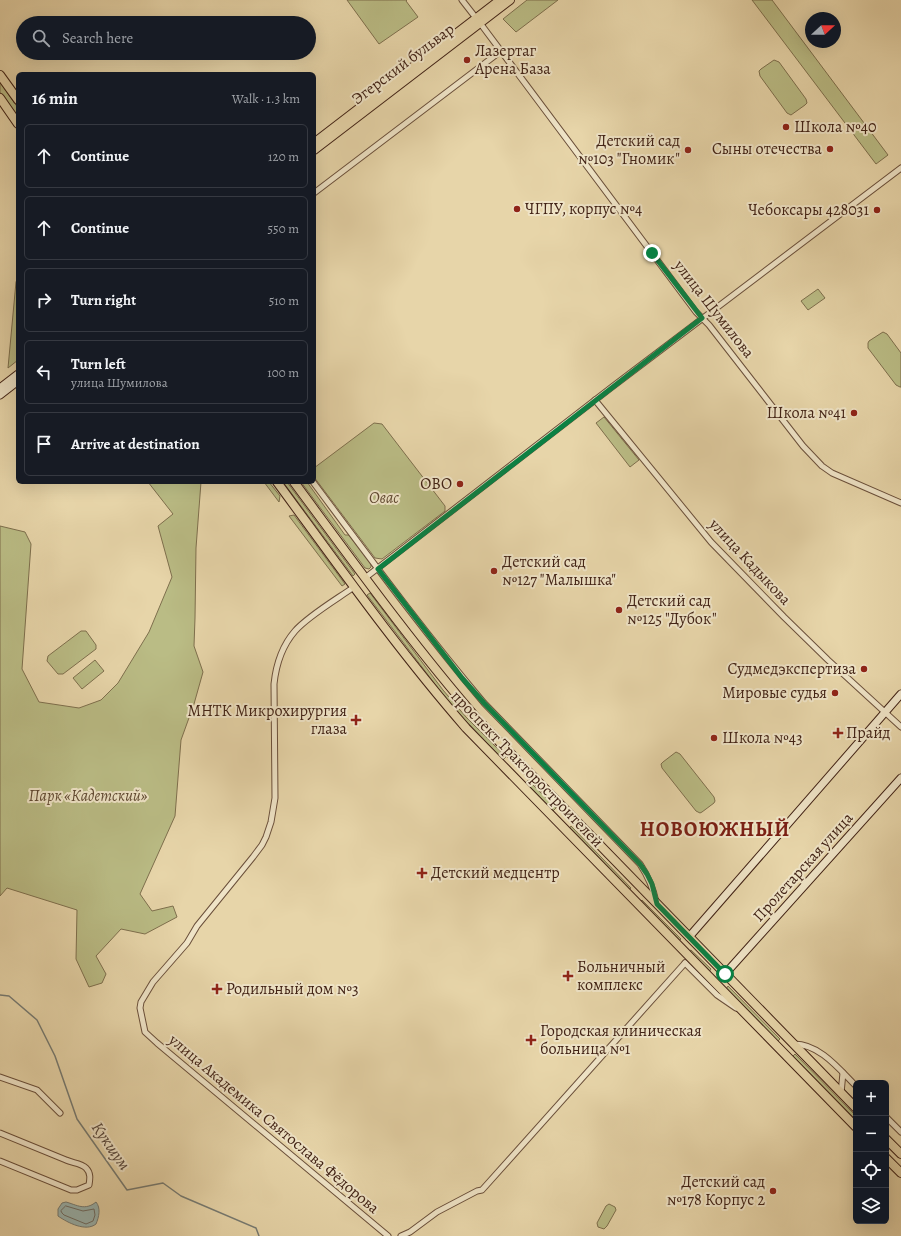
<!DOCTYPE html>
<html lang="en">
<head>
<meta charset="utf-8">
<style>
  :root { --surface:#171b24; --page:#242831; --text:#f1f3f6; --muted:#9ea1a6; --line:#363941 }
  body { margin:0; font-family:Alegreya,serif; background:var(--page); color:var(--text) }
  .controls { position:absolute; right:12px; bottom:12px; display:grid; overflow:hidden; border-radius:6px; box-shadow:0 4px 16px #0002 }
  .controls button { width:36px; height:36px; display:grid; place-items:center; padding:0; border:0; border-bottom:1px solid var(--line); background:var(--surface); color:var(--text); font:20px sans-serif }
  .compass { position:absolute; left:805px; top:12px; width:36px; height:36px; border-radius:50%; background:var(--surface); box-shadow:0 4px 16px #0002; rotate:69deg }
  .stop { position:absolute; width:12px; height:12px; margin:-9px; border:3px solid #0b8043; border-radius:50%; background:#fff }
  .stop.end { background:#0b8043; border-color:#fff; box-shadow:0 1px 4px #0008 }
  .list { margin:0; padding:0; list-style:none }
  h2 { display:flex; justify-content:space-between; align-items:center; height:52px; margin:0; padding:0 16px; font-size:17px }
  h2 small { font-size:13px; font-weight:400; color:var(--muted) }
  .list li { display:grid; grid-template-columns:26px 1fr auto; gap:12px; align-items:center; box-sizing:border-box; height:64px; margin:0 8px 8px; padding:0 8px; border:1px solid var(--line); border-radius:6px }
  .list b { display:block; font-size:15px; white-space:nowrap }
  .list p { margin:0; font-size:13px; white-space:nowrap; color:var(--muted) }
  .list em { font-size:13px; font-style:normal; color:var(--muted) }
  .icon { flex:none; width:22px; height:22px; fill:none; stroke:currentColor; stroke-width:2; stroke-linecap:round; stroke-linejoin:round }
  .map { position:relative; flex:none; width:901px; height:1236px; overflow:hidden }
  .search { position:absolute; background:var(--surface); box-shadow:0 4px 16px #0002; left:16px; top:16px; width:300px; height:44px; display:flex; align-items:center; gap:10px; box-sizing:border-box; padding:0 14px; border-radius:22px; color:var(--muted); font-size:15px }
  .panel { position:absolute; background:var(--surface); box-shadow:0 4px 16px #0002; left:16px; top:72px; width:300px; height:412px; border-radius:6px }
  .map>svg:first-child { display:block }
  .green { fill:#babc85; stroke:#7e6f4d }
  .water { fill:#9ab6b2; stroke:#767b73 }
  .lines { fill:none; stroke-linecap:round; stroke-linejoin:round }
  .shore { stroke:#6e6c64; stroke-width:1 }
  .stream { stroke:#767b73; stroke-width:1.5 }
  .street-casing { stroke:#6a4f3a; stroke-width:7 }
  .secondary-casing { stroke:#412215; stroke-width:9 }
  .primary-casing { stroke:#412215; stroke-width:10 }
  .street { stroke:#efe4c7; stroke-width:5 }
  .secondary { stroke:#efe4c7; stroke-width:7 }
  .primary { stroke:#e7d5a9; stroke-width:8 }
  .route { stroke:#0b8043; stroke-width:5 }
  .poi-dot { fill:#8f2418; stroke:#efe4c7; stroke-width:1.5 }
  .labels { text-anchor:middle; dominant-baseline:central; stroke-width:4; stroke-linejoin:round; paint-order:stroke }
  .poi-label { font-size:16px; fill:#412215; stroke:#efe4c7; text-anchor:start }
  .street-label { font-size:16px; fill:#412215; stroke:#efe4c7 }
  .park-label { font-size:16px; font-style:italic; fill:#5f4831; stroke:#efe4c7 }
  .water-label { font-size:17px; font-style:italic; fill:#57473c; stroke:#efe4c7 }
  .district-label { font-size:20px; font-weight:bold; letter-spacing:1px; fill:#7a1f14; stroke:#efe4c7 }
</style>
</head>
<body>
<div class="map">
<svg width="901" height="1236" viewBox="0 0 901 1236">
  <rect width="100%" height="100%" fill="#e7d5a9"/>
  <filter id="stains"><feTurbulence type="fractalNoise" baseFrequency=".005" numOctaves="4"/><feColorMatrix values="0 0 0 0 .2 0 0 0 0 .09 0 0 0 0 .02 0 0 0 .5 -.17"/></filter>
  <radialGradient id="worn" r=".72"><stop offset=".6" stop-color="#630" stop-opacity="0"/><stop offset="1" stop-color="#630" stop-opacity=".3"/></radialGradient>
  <g class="green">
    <path d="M347,0H407L406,1L418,17L379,44Z"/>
    <path d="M527,0H558L516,32L503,19Z"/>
    <path d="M752,0H772L888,155L876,164Z"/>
    <path d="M774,60L779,62L806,99L807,103L805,105L791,115L787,113L760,76L759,71L761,69Z"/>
    <path d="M0,82L18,108V118L0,92Z"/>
    <path d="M18,277V360L8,368L16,282Z"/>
    <path d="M818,289L825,298L808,310L801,301Z"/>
    <path d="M883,332L887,334L901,353V387H900L896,385L868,348V343L869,341Z"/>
    <path d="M604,417L639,460L630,467L596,423Z"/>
    <path d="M374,423L382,424L445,506V511L382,559L375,558L314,477V468Z"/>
    <path d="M148,482H201L196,548L195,618L194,646L203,672L194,704L181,740L175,816L140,894L152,911L173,906L177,917L145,934L121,929L96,956L106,974L102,983L89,987L76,959L77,910L7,888L0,896V526L25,532L31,544L22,669L39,702L79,708L101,700L118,683L149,632L172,577L158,526L173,514Z"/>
    <path d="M264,482H269L280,496L279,502Z"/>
    <path d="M283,482H287L355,574L353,576Z"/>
    <path d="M301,482H307L345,535H349L371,564V567L369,569L365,568Z"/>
    <path d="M294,515L345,584L342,586L289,516Z"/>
    <path d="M370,593L443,690L466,717L506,757L503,760L464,719L441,692L367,595Z"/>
    <path d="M81,631H86L96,645V649L63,674H58L47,661L48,656Z"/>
    <path d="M95,660L104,671L82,689L73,678Z"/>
    <path d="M676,752L680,754L714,797L715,801L714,803L702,812L700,813L696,811L662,768L661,764L663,762Z"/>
    <path d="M528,780L556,808L553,811L525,783Z"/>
    <path d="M571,826L631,888L629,890L569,829Z"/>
    <path d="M642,900L681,939L679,941L640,902Z"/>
    <path d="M691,950L711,969L709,972L689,951Z"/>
    <path d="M728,986L780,1039L778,1041L726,989Z"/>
    <path d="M795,1054L856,1116V1120L793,1056Z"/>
    <path d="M609,1204L615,1207L616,1210L607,1226L604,1229L598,1227L597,1223L606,1206Z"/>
  </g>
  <path class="water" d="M66,1202C77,1205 85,1211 96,1202C101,1208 99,1217 96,1224C86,1232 68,1223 58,1216V1209L62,1203Z"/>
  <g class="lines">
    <path class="shore" d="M66,1206L83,1211L94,1209L95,1215L93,1221L86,1224L64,1215L62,1213L61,1211Z"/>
    <path class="stream" d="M0,995L9,996L37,1020L55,1056L77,1119L127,1190L163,1183L181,1196L256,1228L259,1236"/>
    <g class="street-casing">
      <g id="street">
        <path d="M462,0L476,18"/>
        <path d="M480,23L696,312L709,325L803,446L822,466L832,473L901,503"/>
        <path d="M314,193L501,51"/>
        <path d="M595,400L711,542L784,617L828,660L901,727"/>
        <path d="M313,482C369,557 424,632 484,703L640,864C648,876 653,887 656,902"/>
        <path d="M365,578L612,387L901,168"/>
        <path d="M354,587C337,599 308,616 295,631C282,646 276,665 274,684L275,798L271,822L266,837L262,845L253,857L197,926L187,943L153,982L141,1002L140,1008L145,1032L157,1043L388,1236"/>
        <path d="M685,963L717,995L736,1008"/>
        <path d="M793,1044C819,1043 840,1070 856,1086"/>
        <path d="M0,1077L37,1090L60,1113"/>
        <path d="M841,1093L843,1073"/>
        <path d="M886,1117L901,1132"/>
        <path d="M0,1133C22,1142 44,1151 66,1160C72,1163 81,1163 86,1168C91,1173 90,1179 89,1185L77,1190H71L0,1161"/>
        <path d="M401,1236L410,1232L437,1212L477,1191L482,1190L685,963"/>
      </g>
    </g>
    <g class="secondary-casing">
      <g id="secondary">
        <path d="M0,388L18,374"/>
        <path d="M0,395L18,381"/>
        <path d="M689,937L901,694"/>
        <path d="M725,974L901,778"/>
      </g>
    </g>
    <g class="primary-casing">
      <g id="primary">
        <path d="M0,75L18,100"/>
        <path d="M0,98L18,124"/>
        <path d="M314,143L500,0"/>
        <path d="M314,150L510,0"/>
        <path d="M277,482C338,565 398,650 466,728L856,1127"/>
        <path d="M294,482C354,563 413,645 479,721L856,1108"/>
        <path d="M886,1139L901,1154"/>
        <path d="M886,1158L901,1173"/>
      </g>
    </g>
    <use href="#street" class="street"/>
    <use href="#secondary" class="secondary"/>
    <use href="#primary" class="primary"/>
  </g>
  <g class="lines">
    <path class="route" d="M652,253L702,318L378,569L462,678L484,703L640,864L647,874L652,884L657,904L725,974"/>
  </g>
  <g class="poi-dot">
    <circle cx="467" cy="60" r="4"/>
    <circle cx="786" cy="127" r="4"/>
    <circle cx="830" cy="149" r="4"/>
    <circle cx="688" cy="150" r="4"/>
    <circle cx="517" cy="209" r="4"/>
    <circle cx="877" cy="210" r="4"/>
    <circle cx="854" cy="413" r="4"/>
    <circle cx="460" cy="484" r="4"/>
    <circle cx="494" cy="571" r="4"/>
    <circle cx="619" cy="610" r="4"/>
    <circle cx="864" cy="669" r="4"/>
    <circle cx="835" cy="693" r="4"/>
    <path d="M354 714h4v4h4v4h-4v4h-4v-4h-4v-4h4z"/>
    <path d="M836 727h4v4h4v4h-4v4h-4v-4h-4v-4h4z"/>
    <circle cx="714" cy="738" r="4"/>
    <path d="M420 867h4v4h4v4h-4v4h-4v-4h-4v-4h4z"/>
    <path d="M566 970h4v4h4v4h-4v4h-4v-4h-4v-4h4z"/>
    <path d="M215 983h4v4h4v4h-4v4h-4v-4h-4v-4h4z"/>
    <path d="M529 1034h4v4h4v4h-4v4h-4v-4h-4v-4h4z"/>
    <circle cx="773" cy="1191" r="4"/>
  </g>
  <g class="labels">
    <g class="poi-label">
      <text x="475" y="51">Лазертаг<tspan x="475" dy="18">Арена База</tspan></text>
      <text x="794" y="127">Школа №40</text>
      <text x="680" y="141" text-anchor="end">Детский сад<tspan x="680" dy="18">№103 "Гномик"</tspan></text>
      <text x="822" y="149" text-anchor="end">Сыны отечества</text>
      <text x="525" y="209">ЧГПУ, корпус №4</text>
      <text x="869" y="210" text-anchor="end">Чебоксары 428031</text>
      <text x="846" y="413" text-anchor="end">Школа №41</text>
      <text x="452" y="484" text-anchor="end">ОВО</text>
      <text x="502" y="562">Детский сад<tspan x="502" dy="18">№127 "Малышка"</tspan></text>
      <text x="627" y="601">Детский сад<tspan x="627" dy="18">№125 "Дубок"</tspan></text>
      <text x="856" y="669" text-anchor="end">Судмедэкспертиза</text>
      <text x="827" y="693" text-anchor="end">Мировые судья</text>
      <text x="347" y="711" text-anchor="end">МНТК Микрохирургия<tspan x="347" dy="18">глаза</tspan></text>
      <text x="846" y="733">Прайд</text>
      <text x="722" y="738">Школа №43</text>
      <text x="431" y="873">Детский медцентр</text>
      <text x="577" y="967">Больничный<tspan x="577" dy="18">комплекс</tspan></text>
      <text x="226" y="989">Родильный дом №3</text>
      <text x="540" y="1031">Городская клиническая<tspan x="540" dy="18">больница №1</tspan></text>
      <text x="765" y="1182" text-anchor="end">Детский сад<tspan x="765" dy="18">№178 Корпус 2</tspan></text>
    </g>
    <g class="street-label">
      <text transform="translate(403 64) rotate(-37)">Эгерский бульвар</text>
      <text transform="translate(714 309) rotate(52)">улица Шумилова</text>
      <text transform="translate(750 562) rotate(47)">улица Кадыкова</text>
      <text transform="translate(527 769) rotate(46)">проспект Тракторостроителей</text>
      <text transform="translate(803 867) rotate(-48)">Пролетарская улица</text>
      <text transform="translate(274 1124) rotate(40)">улица Академика Святослава Фёдорова</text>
    </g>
    <g class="park-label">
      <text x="384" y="498">Овас</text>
      <text x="88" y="796">Парк «Кадетский»</text>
    </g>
    <g class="water-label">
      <text transform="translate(111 1146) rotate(55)">Кукшум</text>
    </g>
    <g class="district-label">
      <text x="715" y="829">НОВОЮЖНЫЙ</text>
    </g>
  </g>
  <rect width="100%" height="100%" filter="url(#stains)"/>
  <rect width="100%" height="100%" fill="url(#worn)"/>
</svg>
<div class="controls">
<button>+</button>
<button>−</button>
<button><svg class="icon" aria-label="locate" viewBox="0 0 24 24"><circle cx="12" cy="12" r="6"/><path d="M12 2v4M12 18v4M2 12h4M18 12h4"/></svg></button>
<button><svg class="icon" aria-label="layers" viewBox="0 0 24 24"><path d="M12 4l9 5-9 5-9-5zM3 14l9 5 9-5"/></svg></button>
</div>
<svg class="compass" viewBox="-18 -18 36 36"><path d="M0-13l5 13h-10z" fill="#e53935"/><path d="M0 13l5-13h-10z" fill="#9ea1a6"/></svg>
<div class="stop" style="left:725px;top:974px"></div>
<div class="stop end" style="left:652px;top:253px"></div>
<div class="search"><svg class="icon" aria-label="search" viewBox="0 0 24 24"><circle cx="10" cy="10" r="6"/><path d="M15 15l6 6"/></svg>Search here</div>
<section class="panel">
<h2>16 min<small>Walk · 1.3 km</small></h2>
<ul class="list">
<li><svg class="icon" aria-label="ahead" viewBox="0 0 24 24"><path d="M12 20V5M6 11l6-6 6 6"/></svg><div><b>Continue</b></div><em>120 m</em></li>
<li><svg class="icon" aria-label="ahead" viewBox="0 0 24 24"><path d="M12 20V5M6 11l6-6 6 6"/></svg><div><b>Continue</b></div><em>550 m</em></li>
<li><svg class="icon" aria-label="right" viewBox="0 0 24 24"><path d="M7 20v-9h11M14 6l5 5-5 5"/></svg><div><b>Turn right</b></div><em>510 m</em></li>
<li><svg class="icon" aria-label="left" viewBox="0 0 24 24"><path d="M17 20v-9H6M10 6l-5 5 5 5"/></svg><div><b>Turn left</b><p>улица Шумилова</p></div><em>100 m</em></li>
<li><svg class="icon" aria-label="arrive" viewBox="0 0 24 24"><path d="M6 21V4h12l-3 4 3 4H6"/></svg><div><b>Arrive at destination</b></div></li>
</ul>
</section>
</div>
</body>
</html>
